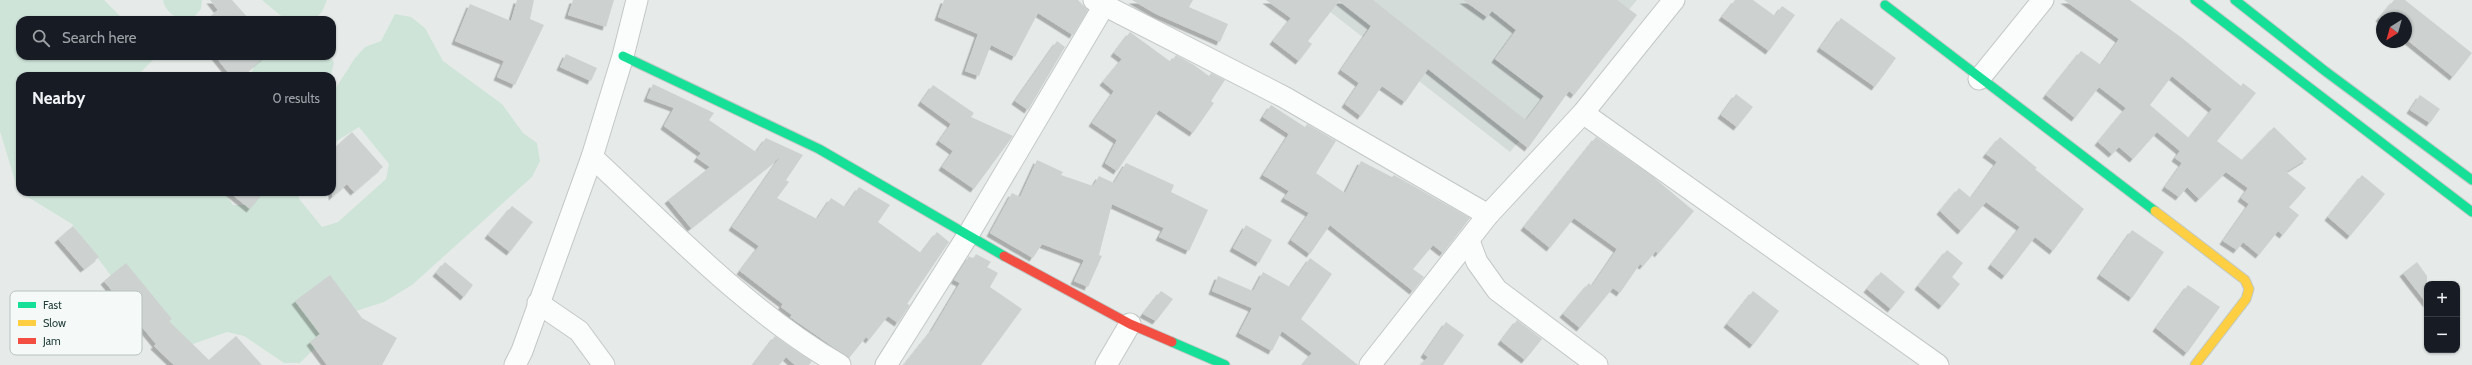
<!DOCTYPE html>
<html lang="en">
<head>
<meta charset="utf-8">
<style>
  :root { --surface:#171b24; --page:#20242c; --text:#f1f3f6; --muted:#9ea1a6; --line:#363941 }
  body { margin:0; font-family:Cabin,sans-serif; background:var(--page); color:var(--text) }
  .controls { position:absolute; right:12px; bottom:12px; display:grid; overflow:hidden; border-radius:8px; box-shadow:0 1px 3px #0004 }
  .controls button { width:36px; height:36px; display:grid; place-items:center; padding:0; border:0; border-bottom:1px solid var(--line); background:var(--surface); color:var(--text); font:20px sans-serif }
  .compass { position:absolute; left:2376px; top:12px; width:36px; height:36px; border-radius:50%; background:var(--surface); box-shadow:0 1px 3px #0004; rotate:217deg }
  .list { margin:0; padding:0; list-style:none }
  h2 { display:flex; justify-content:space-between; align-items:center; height:52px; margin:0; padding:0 16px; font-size:17px }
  h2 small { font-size:13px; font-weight:400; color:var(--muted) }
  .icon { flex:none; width:22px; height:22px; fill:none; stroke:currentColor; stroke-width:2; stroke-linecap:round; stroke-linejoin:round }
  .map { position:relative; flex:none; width:2472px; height:365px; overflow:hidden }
  .search { position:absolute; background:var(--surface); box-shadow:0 1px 3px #0004; left:16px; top:16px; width:320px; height:44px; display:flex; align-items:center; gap:10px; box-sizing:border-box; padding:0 14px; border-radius:12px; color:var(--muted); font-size:15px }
  .panel { position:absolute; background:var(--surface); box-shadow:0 1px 3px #0004; left:16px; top:72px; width:320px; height:124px; border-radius:12px }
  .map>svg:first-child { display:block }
  .built { fill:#d4dcda }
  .green { fill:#cfe4d8 }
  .building { fill:#cdd2d1; fill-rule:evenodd; filter:url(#shadow) }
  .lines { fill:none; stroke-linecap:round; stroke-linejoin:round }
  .street-casing { stroke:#c3c8c6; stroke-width:23 }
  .fast-casing { stroke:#c1c9c7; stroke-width:11 }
  .slow-casing { stroke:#c1c9c7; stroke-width:11 }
  .jam-casing { stroke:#c1c9c7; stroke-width:11 }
  .street { stroke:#fbfcfc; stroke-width:21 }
  .fast { stroke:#16e098; stroke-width:9 }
  .slow { stroke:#ffcf43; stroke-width:9 }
  .jam { stroke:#f24e42; stroke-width:9 }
  .key { fill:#f5faf8; stroke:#b6c2c0; stroke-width:1 }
  .key-label { font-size:11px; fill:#233f3c }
</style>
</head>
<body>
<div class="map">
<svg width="2472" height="365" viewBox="0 0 2472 365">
  <defs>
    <filter id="shadow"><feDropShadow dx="-3.5" dy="3.5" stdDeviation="0" flood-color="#0004"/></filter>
  </defs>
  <rect width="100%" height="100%" fill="#e6ebe9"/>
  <path class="built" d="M1315,0H1637L1510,152Z"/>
  <g class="green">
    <path d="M0,0H104L124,20H20V56H157L140,73V76H20V192H224L233,205H249L252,192H297L300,200L322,227L338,222L386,179L389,164L359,127L332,144V94L355,58L365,47L381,41L395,14L411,17L425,28L443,61L502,104L523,133L537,143L540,161L532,177L412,285L384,302L350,313L300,363H284L244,336L227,332L193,344L177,343L149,326L72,224L18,191L0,131Z"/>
    <path d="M163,0H202L201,9L191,20C178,20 166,14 163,0Z"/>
    <path d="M262,0H327L322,12L314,20H286Z"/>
    <path d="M261,56H329L334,62L331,76H250L256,62Z"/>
  </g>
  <g class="building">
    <path d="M210,0H232L250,20H206L218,10Z"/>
    <path d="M517,0H534L530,19L544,25L515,85L497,77L504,61L455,41L470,4L511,21Z"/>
    <path d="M573,0H614L606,27L568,15Z"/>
    <path d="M944,0H1078L1088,10L1073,35L1038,13L1015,57L991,45L979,76L965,71L978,34L938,17Z"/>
    <path d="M1132,0H1193L1189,7L1228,24L1220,42L1156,14Z"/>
    <path d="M1266,0H1373L1526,120L1544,96L1495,59L1516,30L1492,11L1487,17L1463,0H1617L1637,15L1574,95L1569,91L1528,148L1428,69L1405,102L1382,86L1361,116L1345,104L1359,83L1341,70L1371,26L1339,1L1308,41L1312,44L1299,61L1273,41L1291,18Z"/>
    <path d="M1735,0H1753L1775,16L1782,6L1795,15L1769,51L1722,17Z"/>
    <path d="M2064,0H2130L2182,38L2241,86L2243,83L2256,93L2217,141L2242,160L2274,127L2307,159L2286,172L2306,188L2289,207L2299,215L2283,235L2278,231L2259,255L2243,242L2237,250L2223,241L2249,204L2241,198L2248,188L2226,172L2199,199L2187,187L2179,197L2165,187L2182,163L2175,158L2180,151L2157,132L2133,159L2119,147L2112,154L2098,142L2126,108L2099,87L2075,118L2046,95L2081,51L2101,65L2119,39ZM2172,76L2212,109L2189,138L2150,105Z"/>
    <path d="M2394,0H2405L2472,53L2453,77L2406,39V18H2382V20L2379,18Z"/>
    <path d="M1841,18L1896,58L1875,87L1820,48Z"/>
    <path d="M1130,32L1171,62L1176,55L1194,65L1209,76L1211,73L1225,80L1211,101L1214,103L1193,133L1159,110L1117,171L1105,163L1117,140L1092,123L1114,91L1103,82L1122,59L1114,53Z"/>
    <path d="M1057,41L1065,47L1028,110L1015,101Z"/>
    <path d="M566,54L597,68L591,81L560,67Z"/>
    <path d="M215,56H266L242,76H231Z"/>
    <path d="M653,84L714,113L709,120L756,152L766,138L803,155L786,180L789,182L777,198L817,219L831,198L845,207L859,187L890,205L878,222L921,253L937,232L949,242L907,304L910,305L898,323L888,316L869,340L866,337L849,358L790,317L792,315L781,307L783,304L740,271L759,246L732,227L780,157L691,228L668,200L710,167L697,158L701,153L664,126L674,108L647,98Z"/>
    <path d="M933,85L974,113L971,117L1013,136L974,189L942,167L953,151L939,141L951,124L921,102Z"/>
    <path d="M1736,94L1753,107L1737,127L1721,115Z"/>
    <path d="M2420,95L2440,109L2430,123L2410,110Z"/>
    <path d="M1271,105L1305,127L1307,124L1336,141L1316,173L1345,193L1361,161L1392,177L1394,175L1470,218L1443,253L1433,245L1413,269L1424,277L1413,291L1330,225L1310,254L1291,240L1309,213L1284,198L1289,191L1263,175L1289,134L1263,117Z"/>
    <path d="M352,132L383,167L354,192L347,184L332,197V150Z"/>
    <path d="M1596,137L1652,176L1694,211L1658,254L1656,251L1643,266L1640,264L1620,293L1613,288L1580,328L1563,314L1589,283L1592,286L1617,249L1574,218L1550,248L1524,227Z"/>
    <path d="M2000,137L2037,168L2035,169L2084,209L2053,251L2035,237L2005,276L1991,265L2020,227L1986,202L1961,231L1940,211L1959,188L1971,198L1997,162L1986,154Z"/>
    <path d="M1037,160L1063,172L1061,175L1093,186L1099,176L1114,183L1126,163L1174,185L1171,192L1208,210L1189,251L1159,237L1164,228L1112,204L1099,255L1102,256L1088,287L1074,281L1084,260L1042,244L1033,258L990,233L1012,193L1020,197Z"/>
    <path d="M2362,175L2385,194L2350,236L2328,217Z"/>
    <path d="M229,192H264L250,209Z"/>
    <path d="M512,206L533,222L510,252L488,235Z"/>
    <path d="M1246,225L1272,240L1259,263L1233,248Z"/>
    <path d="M73,226L99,257L84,269L58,239Z"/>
    <path d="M2132,230L2164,252L2132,298L2100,275Z"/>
    <path d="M1947,250L1963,263L1952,277L1960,284L1942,306L1918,286Z"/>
    <path d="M976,254L991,262L987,267L998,273L990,287L1022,309L981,365H904L932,330L960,283L954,280L969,256L973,259Z"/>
    <path d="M1310,258L1332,274L1301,319L1358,365H1302L1312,353L1282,331L1272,351L1239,333L1252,308L1212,291L1218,276L1253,291L1263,272L1290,287Z"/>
    <path d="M445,262L473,285L464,297L436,273Z"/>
    <path d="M2417,262L2427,276V304L2403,273Z"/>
    <path d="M126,263L172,319L169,321L209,360L236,336L262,365H174L154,346L156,344L104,281Z"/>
    <path d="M1881,272L1905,292L1891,309L1867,289Z"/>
    <path d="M330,275L362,318L397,338L382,365H327L310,342L320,334L295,301Z"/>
    <path d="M2188,285L2220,307L2187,353L2156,328Z"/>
    <path d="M1161,291L1173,299L1156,321L1143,314Z"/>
    <path d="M1753,291L1779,311L1753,345L1727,324Z"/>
    <path d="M1517,320L1542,339L1525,360L1501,341Z"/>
    <path d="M1446,322L1464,335L1443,365H1420L1428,357L1424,354Z"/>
    <path d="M775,336L799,353L812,361L809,365H795L786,357L779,365H753Z"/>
  </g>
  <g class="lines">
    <g class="street-casing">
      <g id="street">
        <path d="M1094,0L1284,97L1488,215"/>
        <path d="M1979,79L2043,0"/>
        <path d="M1583,113L1938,365"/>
        <path d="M592,157C671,230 747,311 840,365"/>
        <path d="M1469,241L1477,262L1497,290L1597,365"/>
        <path d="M538,303L579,331L604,365"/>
        <path d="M515,365L522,351L592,157L623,56L637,0"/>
        <path d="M886,365L968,235L1105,4"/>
        <path d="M1106,365L1130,324"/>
        <path d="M1370,365L1488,215L1583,113L1674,0"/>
      </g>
    </g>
    <g class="fast-casing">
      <g id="fast">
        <path d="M2195,0L2472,212"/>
        <path d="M2235,0L2325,71L2472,180"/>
        <path d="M1885,5L2155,211"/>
        <path d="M623,56L819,149L1004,256"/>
        <path d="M1172,342L1225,365"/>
      </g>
    </g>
    <g class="slow-casing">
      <path id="slow" d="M2155,211L2245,280L2249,289L2246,299L2195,365"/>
    </g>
    <g class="jam-casing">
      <path id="jam" d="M1004,256L1130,324L1172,342"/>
    </g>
    <use href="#street" class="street"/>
    <use href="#fast" class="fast"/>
    <use href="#slow" class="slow"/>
    <use href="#jam" class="jam"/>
  </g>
  <rect x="10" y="291" width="132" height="64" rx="6" class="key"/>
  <rect x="18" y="302" width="18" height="6" fill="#16e098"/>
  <rect x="18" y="320" width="18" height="6" fill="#ffcf43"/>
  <rect x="18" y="338" width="18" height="6" fill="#f24e42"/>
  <g class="key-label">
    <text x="43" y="309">Fast</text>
    <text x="43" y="327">Slow</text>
    <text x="43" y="345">Jam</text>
  </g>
</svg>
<div class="controls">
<button>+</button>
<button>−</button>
</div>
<svg class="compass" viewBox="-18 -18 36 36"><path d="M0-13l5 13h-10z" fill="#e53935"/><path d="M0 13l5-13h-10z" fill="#9ea1a6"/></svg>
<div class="search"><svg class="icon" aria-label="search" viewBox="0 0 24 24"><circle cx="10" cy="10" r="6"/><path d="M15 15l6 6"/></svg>Search here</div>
<section class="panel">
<h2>Nearby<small>0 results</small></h2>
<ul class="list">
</ul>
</section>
</div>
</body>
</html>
